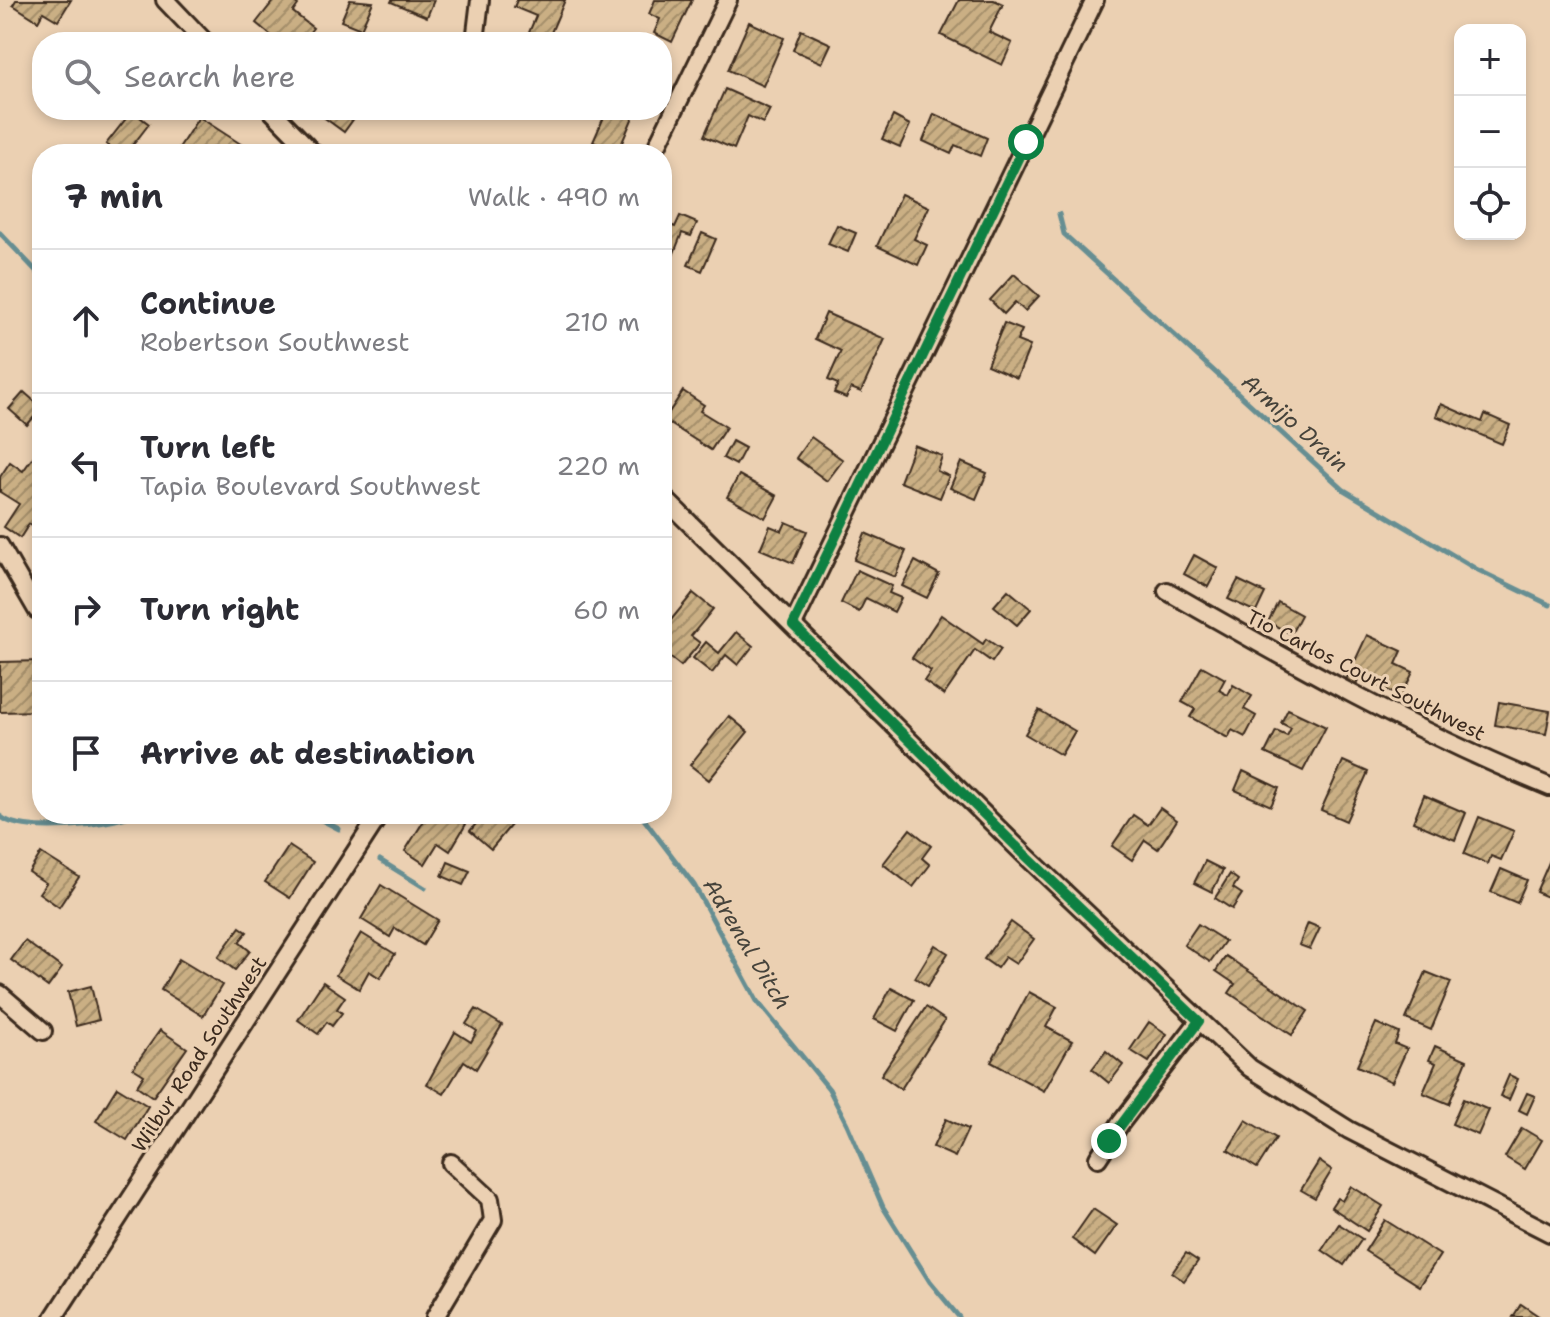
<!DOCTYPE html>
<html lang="en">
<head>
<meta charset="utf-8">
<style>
  :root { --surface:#fff; --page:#f2f2f3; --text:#2b2b33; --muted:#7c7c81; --line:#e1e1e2 }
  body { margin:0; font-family:"Shantell Sans",sans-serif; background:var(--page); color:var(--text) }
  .controls { position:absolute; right:24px; top:24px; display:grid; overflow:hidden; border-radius:16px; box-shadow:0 4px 12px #0003 }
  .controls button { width:72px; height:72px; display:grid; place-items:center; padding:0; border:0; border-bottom:2px solid var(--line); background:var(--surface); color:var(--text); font:40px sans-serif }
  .stop { position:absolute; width:24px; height:24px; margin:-18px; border:6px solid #0b8043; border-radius:50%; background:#fff }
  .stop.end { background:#0b8043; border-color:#fff; box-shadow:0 2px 8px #0008 }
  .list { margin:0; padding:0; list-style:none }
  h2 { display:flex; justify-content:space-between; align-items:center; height:104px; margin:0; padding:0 32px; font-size:34px }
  h2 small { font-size:26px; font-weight:400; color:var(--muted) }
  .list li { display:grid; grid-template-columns:52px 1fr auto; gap:24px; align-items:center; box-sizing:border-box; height:144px; padding:0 32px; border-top:2px solid var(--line) }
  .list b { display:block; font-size:30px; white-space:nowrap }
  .list p { margin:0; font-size:26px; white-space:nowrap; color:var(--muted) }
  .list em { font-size:26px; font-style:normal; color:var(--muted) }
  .icon { flex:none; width:44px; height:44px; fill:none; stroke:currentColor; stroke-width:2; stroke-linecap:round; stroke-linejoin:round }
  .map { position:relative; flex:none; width:1550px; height:1317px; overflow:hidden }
  .search { position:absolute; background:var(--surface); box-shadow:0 4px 12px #0003; left:32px; top:32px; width:640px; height:88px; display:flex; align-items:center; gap:20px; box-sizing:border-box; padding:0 28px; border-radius:32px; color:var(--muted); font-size:30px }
  .panel { position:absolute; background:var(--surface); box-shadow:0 4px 12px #0003; left:32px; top:144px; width:640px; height:680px; border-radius:32px }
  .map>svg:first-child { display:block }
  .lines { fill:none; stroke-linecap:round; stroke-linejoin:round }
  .stream { stroke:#668e92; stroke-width:5 }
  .building { fill:url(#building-hatch); stroke:#3b2a1e; stroke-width:2 }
  .minor-casing { stroke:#3b2a1e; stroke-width:22 }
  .minor { stroke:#ebd0b2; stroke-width:16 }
  .route { stroke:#0b8043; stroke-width:10 }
  .labels { text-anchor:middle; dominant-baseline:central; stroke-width:6; stroke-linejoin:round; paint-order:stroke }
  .street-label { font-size:20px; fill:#3b2a1e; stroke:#ebd0b2 }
  .water-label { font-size:22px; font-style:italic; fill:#46433b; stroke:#ebd0b2 }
</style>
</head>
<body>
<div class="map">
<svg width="1550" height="1317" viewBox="0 0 1550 1317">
  <defs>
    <pattern id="building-hatch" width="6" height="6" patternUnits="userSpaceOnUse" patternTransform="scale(2)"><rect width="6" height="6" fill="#caaf84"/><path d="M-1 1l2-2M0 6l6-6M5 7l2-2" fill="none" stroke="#a58f6b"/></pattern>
  </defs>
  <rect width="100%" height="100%" fill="#ebd0b2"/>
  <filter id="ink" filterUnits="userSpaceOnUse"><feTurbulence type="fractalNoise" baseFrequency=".0125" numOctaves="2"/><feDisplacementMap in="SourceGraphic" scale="16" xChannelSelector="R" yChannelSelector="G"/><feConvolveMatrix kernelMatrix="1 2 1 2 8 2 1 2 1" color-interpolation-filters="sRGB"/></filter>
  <g filter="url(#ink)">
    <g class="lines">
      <g class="stream">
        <path d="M1059,214L1064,234L1344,490L1476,569L1550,605"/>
        <path d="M0,233L42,277"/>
        <path d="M310,814L339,829"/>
        <path d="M640,814L694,885L757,1001L829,1089L847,1124L883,1207L930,1282L959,1317"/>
        <path d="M0,816C20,835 109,826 134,814"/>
        <path d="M380,860L425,888"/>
      </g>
    </g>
    <g class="building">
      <path d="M16,0H71L58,21L43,12L38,21L13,5Z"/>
      <path d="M274,0H292L298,5L293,12L313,28L302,42H271L274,38L256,23Z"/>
      <path d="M350,0L373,2L361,29L341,21Z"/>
      <path d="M392,0H434L427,17L391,2Z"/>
      <path d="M517,0H565L547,42H525L536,16L514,7Z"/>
      <path d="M655,0H692L672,42L654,33L660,19L649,14Z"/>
      <path d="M959,0H994L1003,4L989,32L1012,43L1002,65L941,35Z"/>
      <path d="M749,22L784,38L763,86L728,70Z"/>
      <path d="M801,30L831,44L822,63L793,50Z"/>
      <path d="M725,89L770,109L763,123L748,116L734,149L704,136Z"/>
      <path d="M326,110H360L344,132L322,116Z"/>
      <path d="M607,110H636L618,152L593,142Z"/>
      <path d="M132,111L149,124L126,154H118L106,144Z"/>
      <path d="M934,114L987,138L980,156L955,145L951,154L923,141Z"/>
      <path d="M893,116L910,125L900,147L882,139Z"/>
      <path d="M199,117L250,150L248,154H175Z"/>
      <path d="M901,194L929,207L914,239L927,245L918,265L877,246Z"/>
      <path d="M680,216L697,223L691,236L682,233L672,258L662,253V221L675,227Z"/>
      <path d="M837,225L856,233L848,252L828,244Z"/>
      <path d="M702,233L716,239L702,271L688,265Z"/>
      <path d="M1014,274L1039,296L1025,311L1015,302L1004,314L990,300Z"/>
      <path d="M826,313L885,339L861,392L851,388L846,398L834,393L838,384L828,380L841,351L815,339Z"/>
      <path d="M1004,323L1022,330L1017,341L1030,346L1017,378L987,365Z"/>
      <path d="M683,391L704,405L700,411L726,427L711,450L664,420Z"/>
      <path d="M24,392L42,408L27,425L9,409Z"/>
      <path d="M1441,404L1482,422L1485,414L1510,425L1502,444L1436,416Z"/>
      <path d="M811,437L843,460L827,481L796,458Z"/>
      <path d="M732,441L745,448L736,465L723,458Z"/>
      <path d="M914,445L942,456L937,471L949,476L940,498L900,482Z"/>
      <path d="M33,457L42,463V527L40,531L29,524L20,538L4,527L19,504L0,492V477L10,462L23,471Z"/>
      <path d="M961,462L987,473L976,499L950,488Z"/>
      <path d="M739,475L777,496L765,518L727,497Z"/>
      <path d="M786,522L807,531L793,563L760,549L770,526L782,531Z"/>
      <path d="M865,533L906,551L895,577L854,560Z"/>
      <path d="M1194,555L1218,568L1208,587L1184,574Z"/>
      <path d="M915,561L939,574L927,598L902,586Z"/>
      <path d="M857,570L892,586L889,593L901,598L894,612L866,598L859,612L841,603Z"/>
      <path d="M1238,580L1265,593L1256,612L1228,599Z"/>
      <path d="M1008,590L1031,609L1017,625L994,606Z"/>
      <path d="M693,593L713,609L691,636L700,643L681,666L662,651V639L670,629L666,626Z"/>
      <path d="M1278,602L1301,615L1291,634L1268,622Z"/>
      <path d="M941,615L983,644L986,639L1001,649L992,662L975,650L944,695L924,681L931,671L912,658Z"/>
      <path d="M736,632L753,646L738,665L726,655L712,673L693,658L706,642L719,653Z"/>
      <path d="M1367,635L1402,651L1396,664L1413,672L1401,697L1360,677L1356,685L1346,680Z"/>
      <path d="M42,661V711L0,712V662Z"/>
      <path d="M1202,666L1225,679L1219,690L1228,695L1233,685L1252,696L1244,709L1256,716L1245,737L1232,730L1228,738L1190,717L1195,709L1182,702Z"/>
      <path d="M1499,702L1550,711L1546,734L1495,725Z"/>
      <path d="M1288,709L1326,727L1303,771L1265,753L1276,731L1287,736L1291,728L1281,723Z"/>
      <path d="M1039,710L1075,731L1061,755L1025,734Z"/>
      <path d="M729,716L748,732L709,780L690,765Z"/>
      <path d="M1343,761L1368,772L1346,821L1321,810Z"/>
      <path d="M1243,771L1279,788L1271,806L1235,790Z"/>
      <path d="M1424,795L1466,813L1455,840L1413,822Z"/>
      <path d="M1160,808L1177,820L1158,849L1145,840L1132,860L1112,846L1133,815L1148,825Z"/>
      <path d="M428,814H449L466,824L450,851L438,843L425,864L405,851Z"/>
      <path d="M484,814H499L511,825L491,849L470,831Z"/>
      <path d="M1479,817L1514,831L1501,860L1491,856L1488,864L1464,854Z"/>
      <path d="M910,829L931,846L922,858L930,865L913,887L883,864Z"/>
      <path d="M289,846L313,862L290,898L265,882Z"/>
      <path d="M41,853L79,877L59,907L39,893L46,883L29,872Z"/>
      <path d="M1550,860V898L1536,892Z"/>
      <path d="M1205,861L1223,870L1212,892L1194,883Z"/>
      <path d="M448,862L470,871L463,885L442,876Z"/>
      <path d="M1501,869L1527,880L1517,903L1491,892Z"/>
      <path d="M1230,874L1238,880L1233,888L1242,894L1232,909L1215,898Z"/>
      <path d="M381,885L438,920L423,945L395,928L390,937L361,919Z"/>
      <path d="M1011,922L1034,939L1016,964L1005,957L997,968L984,959Z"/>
      <path d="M1308,923L1320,928L1310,949L1299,945Z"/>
      <path d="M1198,924L1225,941L1210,962L1184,945Z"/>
      <path d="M240,927L247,932L239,942L250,951L235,970L218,957Z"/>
      <path d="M361,933L395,954L380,978L369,971L359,989L336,975Z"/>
      <path d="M25,941L62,968L48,987L11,960Z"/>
      <path d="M935,945L948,953L928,986L915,978Z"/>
      <path d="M1226,956L1308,1011L1292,1035L1229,993L1235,984L1216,971Z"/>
      <path d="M179,959L222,985L203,1016L161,990Z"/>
      <path d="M1426,972L1451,982L1431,1030L1406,1019Z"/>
      <path d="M323,982L345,997L337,1009L342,1013L332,1026L327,1022L318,1034L298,1020Z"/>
      <path d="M91,986L99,1020L76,1026L68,992Z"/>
      <path d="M891,988L914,1000L897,1031L874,1019Z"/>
      <path d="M1029,992L1057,1007L1046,1027L1072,1041L1044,1091L991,1062Z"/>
      <path d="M926,1007L945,1020L901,1089L881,1075Z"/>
      <path d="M476,1009L502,1025L476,1069L464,1061L444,1094L427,1084L455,1032L471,1042L477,1031L466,1024Z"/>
      <path d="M1149,1022L1167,1034L1149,1062L1130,1050Z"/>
      <path d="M1376,1023L1399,1033L1395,1044L1407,1049L1392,1082L1357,1066Z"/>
      <path d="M160,1030L187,1048L153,1097L137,1086L144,1075L133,1068Z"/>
      <path d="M1435,1046L1467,1060L1449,1104L1423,1093L1436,1063L1429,1060Z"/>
      <path d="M1106,1051L1123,1065L1109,1083L1092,1069Z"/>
      <path d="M1509,1075L1518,1079L1509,1100L1500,1096Z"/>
      <path d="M117,1087L148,1106L127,1140L96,1121Z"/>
      <path d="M1527,1093L1535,1096L1527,1114L1519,1110Z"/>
      <path d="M1463,1099L1489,1110L1478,1135L1452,1124Z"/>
      <path d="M946,1119L968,1129L955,1157L933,1147Z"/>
      <path d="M1246,1120L1276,1138L1257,1168L1228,1150Z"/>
      <path d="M1522,1128L1542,1140L1525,1169L1505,1157Z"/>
      <path d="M1319,1161L1332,1170L1315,1198L1301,1190Z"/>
      <path d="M1351,1186L1383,1206L1367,1231L1331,1207L1337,1198L1342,1201Z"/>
      <path d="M1093,1209L1117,1225L1095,1256L1072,1239Z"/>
      <path d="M1385,1220L1440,1255L1420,1286L1365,1251Z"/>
      <path d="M1339,1224L1362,1239L1344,1265L1322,1250Z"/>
      <path d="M1186,1253L1198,1261L1184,1281L1172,1273Z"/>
      <path d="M1521,1304L1540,1317H1513Z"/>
    </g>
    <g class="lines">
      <g class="minor-casing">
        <g id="minor">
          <path d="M165,0L205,42"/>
          <path d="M476,33L480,0"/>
          <path d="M271,110L314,154"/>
          <path d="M653,154L728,0"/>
          <path d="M662,496L1025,855L1250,1068L1349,1130L1550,1233"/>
          <path d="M0,546L37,610"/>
          <path d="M1167,591C1291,662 1417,733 1550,787"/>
          <path d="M793,625L1095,0"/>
          <path d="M0,994L43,1031"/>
          <path d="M1098,1158L1120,1124L1199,1021"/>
          <path d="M54,1317L380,814"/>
          <path d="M435,1317L493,1220L490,1199L451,1163"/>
        </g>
      </g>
      <use href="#minor" class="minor"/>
    </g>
  </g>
  <g class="lines" filter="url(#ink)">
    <path class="route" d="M1026,142L793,625L1025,855L1199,1021L1109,1141"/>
  </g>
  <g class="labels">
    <g class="street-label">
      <text transform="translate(1366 675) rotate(27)">Tio Carlos Court Southwest</text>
      <text transform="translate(199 1054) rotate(-57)">Wilbur Road Southwest</text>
    </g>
    <g class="water-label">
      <text transform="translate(1295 423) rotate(42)">Armijo Drain</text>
      <text transform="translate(747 944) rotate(59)">Adrenal Ditch</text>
    </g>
  </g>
</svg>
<div class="controls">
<button>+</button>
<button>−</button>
<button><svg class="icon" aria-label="locate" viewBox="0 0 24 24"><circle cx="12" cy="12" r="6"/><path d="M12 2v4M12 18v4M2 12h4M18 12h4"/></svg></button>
</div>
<div class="stop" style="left:1026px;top:142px"></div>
<div class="stop end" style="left:1109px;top:1141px"></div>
<div class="search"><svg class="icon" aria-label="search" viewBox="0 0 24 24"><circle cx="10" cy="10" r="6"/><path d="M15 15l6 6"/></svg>Search here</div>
<section class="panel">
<h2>7 min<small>Walk · 490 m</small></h2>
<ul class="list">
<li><svg class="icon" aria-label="ahead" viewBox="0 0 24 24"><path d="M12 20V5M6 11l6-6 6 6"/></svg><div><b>Continue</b><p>Robertson Southwest</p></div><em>210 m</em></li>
<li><svg class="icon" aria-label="left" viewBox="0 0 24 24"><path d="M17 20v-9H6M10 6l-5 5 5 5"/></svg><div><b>Turn left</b><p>Tapia Boulevard Southwest</p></div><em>220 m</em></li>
<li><svg class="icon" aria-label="right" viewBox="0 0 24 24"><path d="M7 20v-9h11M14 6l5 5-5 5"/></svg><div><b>Turn right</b></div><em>60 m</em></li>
<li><svg class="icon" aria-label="arrive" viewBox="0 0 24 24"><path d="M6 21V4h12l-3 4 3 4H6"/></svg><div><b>Arrive at destination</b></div></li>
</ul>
</section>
</div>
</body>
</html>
